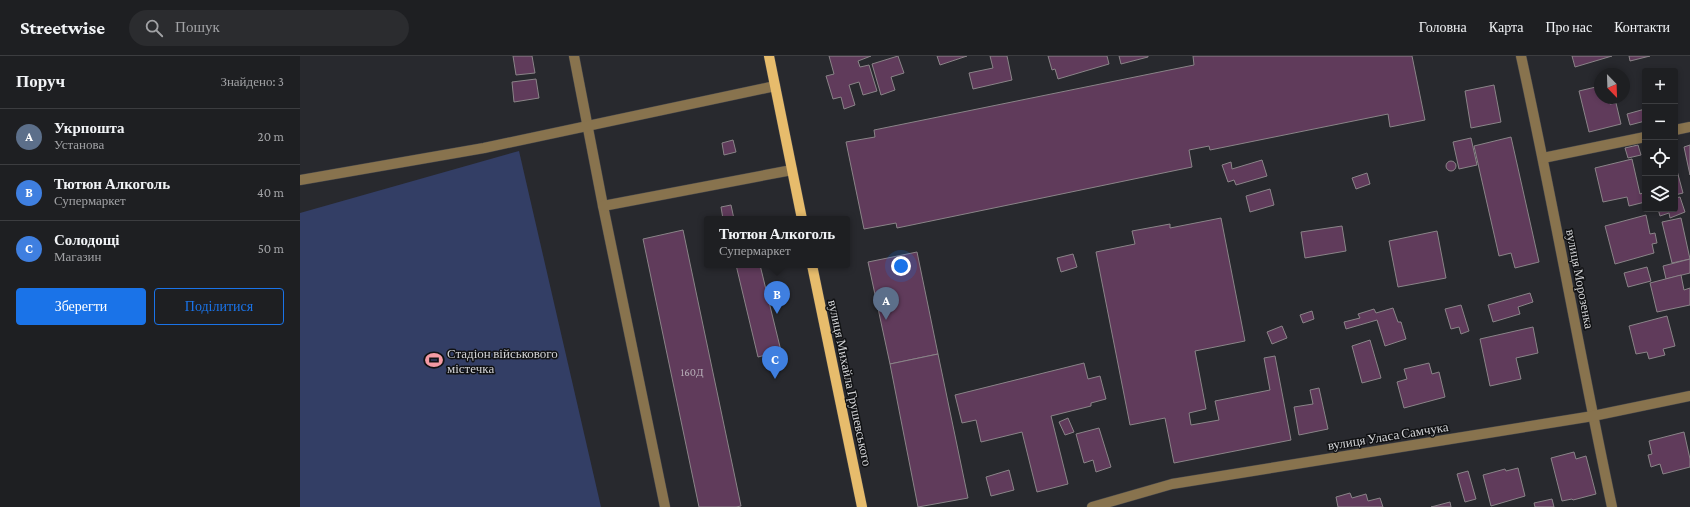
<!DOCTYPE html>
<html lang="uk">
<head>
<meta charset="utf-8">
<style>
  :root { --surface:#1e1f22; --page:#2b2c2f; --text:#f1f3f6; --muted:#a1a2a5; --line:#3c3d40; --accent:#1a73e8 }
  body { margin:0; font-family:"Crimson Pro",serif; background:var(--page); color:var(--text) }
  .controls { position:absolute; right:12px; top:12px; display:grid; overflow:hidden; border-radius:4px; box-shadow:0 2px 6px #0003 }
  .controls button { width:36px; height:36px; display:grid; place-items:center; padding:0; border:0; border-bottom:1px solid var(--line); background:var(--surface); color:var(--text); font:20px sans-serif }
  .compass { position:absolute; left:1294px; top:12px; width:36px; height:36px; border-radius:50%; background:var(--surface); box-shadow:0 2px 6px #0003; rotate:157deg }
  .you { position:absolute; left:601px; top:210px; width:14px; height:14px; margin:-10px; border:3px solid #fff; border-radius:50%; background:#1a73e8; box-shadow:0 0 0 6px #1a73e833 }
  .badge { display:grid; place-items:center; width:26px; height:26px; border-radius:50%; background:var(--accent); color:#fff; font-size:13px; font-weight:700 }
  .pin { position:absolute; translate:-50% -33px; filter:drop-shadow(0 1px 2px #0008) }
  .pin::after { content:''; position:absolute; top:21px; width:14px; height:12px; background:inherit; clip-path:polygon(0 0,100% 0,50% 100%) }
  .popup { position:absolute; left:404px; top:160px; width:146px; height:52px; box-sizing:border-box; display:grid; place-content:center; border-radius:4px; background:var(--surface); filter:drop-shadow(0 1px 3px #0005); font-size:13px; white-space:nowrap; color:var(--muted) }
  .popup b { font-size:15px; color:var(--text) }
  .popup::after { content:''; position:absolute; left:50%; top:100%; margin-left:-8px; border:8px solid transparent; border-top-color:var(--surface) }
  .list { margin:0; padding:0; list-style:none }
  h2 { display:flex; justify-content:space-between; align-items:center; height:52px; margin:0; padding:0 16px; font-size:17px }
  h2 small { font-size:13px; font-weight:400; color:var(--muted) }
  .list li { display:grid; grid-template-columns:26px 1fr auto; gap:12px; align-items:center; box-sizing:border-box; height:56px; padding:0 16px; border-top:1px solid var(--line) }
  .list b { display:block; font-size:15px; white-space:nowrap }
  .list p { margin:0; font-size:13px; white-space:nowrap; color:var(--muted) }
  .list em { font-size:13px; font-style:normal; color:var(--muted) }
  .actions { display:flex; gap:8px; padding:12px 16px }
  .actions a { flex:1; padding:9px 0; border:1px solid var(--accent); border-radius:4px; text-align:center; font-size:14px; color:var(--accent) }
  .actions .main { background:var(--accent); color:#fff }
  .icon { flex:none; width:22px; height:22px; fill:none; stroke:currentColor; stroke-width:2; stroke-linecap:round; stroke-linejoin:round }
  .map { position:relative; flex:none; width:1390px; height:451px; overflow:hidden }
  header { display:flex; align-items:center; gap:24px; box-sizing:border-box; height:56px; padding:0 20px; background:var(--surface); border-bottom:1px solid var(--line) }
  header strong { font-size:19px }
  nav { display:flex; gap:22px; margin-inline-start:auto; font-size:14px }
  .search { width:280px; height:36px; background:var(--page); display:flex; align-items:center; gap:10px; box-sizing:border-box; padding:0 14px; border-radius:22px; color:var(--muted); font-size:15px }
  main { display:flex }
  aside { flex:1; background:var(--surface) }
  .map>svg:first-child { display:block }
  .green { fill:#333e65 }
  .building { fill:#603b5b; stroke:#8a8488 }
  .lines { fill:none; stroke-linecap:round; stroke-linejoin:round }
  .minor-casing { stroke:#434449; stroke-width:11 }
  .major-casing { stroke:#434449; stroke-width:11 }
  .minor { stroke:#88734e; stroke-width:10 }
  .major { stroke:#e7bc6c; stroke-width:10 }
  .labels { text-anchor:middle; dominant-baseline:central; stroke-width:3; stroke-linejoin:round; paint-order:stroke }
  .number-label { font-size:11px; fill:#b6adb7 }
  .street-label { font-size:13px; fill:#d2d3d6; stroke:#111214 }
  .poi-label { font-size:13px; fill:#d2d3d6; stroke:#111214; text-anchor:start }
</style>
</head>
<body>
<header>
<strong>Streetwise</strong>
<div class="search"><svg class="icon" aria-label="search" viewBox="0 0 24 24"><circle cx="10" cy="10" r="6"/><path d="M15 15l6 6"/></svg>Пошук</div>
<nav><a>Головна</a><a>Карта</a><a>Про нас</a><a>Контакти</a></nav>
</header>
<main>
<aside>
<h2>Поруч<small>Знайдено: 3</small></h2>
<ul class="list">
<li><span class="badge" style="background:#5c6f8a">A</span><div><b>Укрпошта</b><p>Установа</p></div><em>20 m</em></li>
<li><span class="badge" style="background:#3f7fe0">B</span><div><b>Тютюн Алкоголь</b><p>Супермаркет</p></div><em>40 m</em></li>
<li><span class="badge" style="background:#3f7fe0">C</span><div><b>Солодощі</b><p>Магазин</p></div><em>50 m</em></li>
</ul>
<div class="actions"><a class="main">Зберегти</a><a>Поділитися</a></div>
</aside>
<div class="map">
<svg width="1390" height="451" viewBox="0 0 1390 451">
  <rect width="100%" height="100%" fill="#28292e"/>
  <path class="green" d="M219,95L301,451H0V157Z"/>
  <g class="building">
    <path d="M213,0H232L235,17L216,19Z"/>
    <path d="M529,0H571L558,5L560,11L569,9L577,35L563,39L559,26L549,29L555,49L544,53L541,41L533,43L526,20L534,18Z"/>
    <path d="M598,0L604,17L591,21L595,34L581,39L572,8Z"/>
    <path d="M637,0H667L640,9Z"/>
    <path d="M690,0H707L712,24L673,33L669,17L693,12Z"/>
    <path d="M748,0H807L809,8L758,23L755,13L752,14Z"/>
    <path d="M819,0H848V1L821,8Z"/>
    <path d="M893,0H1112L1125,64L1090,71L1088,58L910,94L909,90L889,94L892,111L597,172L596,167L564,173L546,86L575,81L574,74L894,9Z"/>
    <path d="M1272,0H1312L1275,11Z"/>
    <path d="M1329,0H1350L1330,5Z"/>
    <path d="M236,23L239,42L214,46L212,26Z"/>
    <path d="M1194,29L1201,66L1171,72L1165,35Z"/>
    <path d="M1300,30V42H1309L1310,48L1316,47L1321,68L1289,76L1279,35Z"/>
    <path d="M1345,53V65L1330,69L1327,58Z"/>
    <path d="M1211,81L1239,206L1215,212L1211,197L1199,200L1174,90Z"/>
    <path d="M1171,82L1177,109L1159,113L1153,86Z"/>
    <path d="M433,84L436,96L424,99L422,87Z"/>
    <path d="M1338,89L1341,99L1328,102L1325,92Z"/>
    <path d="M1390,89V119L1384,91Z"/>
    <path d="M1332,103L1340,138L1345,136V146L1329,150L1327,141L1303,146L1295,112Z"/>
    <path d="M962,104L967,120L936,129L934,124L928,126L922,109L931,106L932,113Z"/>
    <circle cx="1151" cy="110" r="5"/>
    <path d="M1376,111L1383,137L1375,139V112Z"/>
    <path d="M1067,117L1070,128L1056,133L1052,122Z"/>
    <path d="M970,133L974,149L950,156L946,140Z"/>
    <path d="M1380,141L1385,156L1370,162L1369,157L1360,160L1358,153H1375V142Z"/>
    <path d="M431,149L434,163H423L421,151Z"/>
    <path d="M1346,159L1350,178L1355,177L1357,187L1352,188L1354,197L1315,208L1305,170Z"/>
    <path d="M921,162L945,285L895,295L906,353L889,357L891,369L919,364L915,345L970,334L964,302L975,300L991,384L874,407L865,362L830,369L796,196L835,188L832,175L870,168V172Z"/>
    <path d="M1381,162L1390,203L1372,207L1362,166Z"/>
    <path d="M1042,170L1046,195L1005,202L1001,176Z"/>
    <path d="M383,174L441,450L436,451H399L343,183Z"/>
    <path d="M1137,175L1146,222L1098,231L1089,185Z"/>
    <path d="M617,196L638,298L590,308L568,206Z"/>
    <path d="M773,198L777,211L761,216L757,202Z"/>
    <path d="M1390,203V217L1366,223L1363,210Z"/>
    <path d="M436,209H460L481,295L458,301Z"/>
    <path d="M1347,211L1351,225L1328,231L1324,217Z"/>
    <path d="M1381,219L1384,234L1390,232V249L1357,256L1350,227Z"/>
    <path d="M1230,237L1233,246L1218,251L1220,258L1193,266L1188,249Z"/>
    <path d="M1161,249L1169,275L1161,278L1159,271L1151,273L1145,253Z"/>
    <path d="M1093,252L1098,266H1101L1106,283L1085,290L1077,264L1046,273L1044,266L1060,262L1058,258L1074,253L1076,257Z"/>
    <path d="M1012,255L1014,263L1003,267L1000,259Z"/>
    <path d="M1367,260L1375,290L1363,293L1365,299L1349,303L1347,296L1336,298L1329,270Z"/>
    <path d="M982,270L987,282L972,288L967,276Z"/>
    <path d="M1233,271L1238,297L1216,302L1221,323L1190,330L1180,283Z"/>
    <path d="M1070,284L1081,322L1062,327L1052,290Z"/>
    <path d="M638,298L668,442L618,451L590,308Z"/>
    <path d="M784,307L788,323L800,320L806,343L791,347V350L751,360L768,428L737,436L722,376L681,386L676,364L662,367L655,339Z"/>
    <path d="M1129,307L1132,318L1139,316L1145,341L1104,352L1097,326L1107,323L1104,313Z"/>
    <path d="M1019,332L1028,373L999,379L994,351L1013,348L1010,334Z"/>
    <path d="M768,362L774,376L765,379L759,366Z"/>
    <path d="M799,372L811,411L796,416L793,404L784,407L776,378Z"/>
    <path d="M1384,376L1390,403V411L1363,418L1360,408L1351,411L1348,399L1352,398L1349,385Z"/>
    <path d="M1274,396L1276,403L1286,400L1296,438L1273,444L1272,443L1262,445L1251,402Z"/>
    <path d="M1218,412L1225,440L1191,450L1183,419L1205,413L1206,415Z"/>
    <path d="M709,414L714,434L691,440L686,421Z"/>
    <path d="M1168,415L1176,443L1165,446L1157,418Z"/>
    <path d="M1050,437L1052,442L1066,438L1068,445L1080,442L1083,451H1038L1036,441Z"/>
    <path d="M1252,443L1254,451H1235L1234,447Z"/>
    <path d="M1150,446L1151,451H1131Z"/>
  </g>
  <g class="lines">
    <g class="minor-casing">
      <g id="minor">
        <path d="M274,0L303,150L365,451"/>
        <path d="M1221,0C1254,150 1280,301 1312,451"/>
        <path d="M1375,74L1390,71"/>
        <path d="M1243,102L1345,81"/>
        <path d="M0,124L184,92L475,30"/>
        <path d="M303,150L492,114"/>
        <path d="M792,451L872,428L1293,360L1390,340"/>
      </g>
    </g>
    <g class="major-casing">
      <g id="major">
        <path d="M469,0L502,163"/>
        <path d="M512,209L562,451"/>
      </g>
    </g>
    <use href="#minor" class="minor"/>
    <use href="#major" class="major"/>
  </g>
  <defs>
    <g id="stadium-bare" transform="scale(1.38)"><path d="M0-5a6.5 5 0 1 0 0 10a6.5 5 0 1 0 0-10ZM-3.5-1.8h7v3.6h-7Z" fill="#f49aa3" stroke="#111214" stroke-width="2.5" paint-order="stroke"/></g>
  </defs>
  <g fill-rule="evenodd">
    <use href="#stadium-bare" x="134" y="304"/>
  </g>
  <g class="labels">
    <g class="number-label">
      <text x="392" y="316">160Д</text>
    </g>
    <g class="street-label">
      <text transform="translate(1280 223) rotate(79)">вулиця Морозенка</text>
      <text transform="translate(550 327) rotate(78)">вулиця Михайла Грушевського</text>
      <text transform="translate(1088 380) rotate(-9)">вулиця Уласа Самчука</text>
    </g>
    <g class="poi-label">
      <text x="147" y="297">Стадіон військового<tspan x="147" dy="15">містечка</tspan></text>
    </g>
  </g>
</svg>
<div class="controls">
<button>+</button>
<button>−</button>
<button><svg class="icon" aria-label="locate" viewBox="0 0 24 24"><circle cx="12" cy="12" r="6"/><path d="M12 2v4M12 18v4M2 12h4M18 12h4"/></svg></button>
<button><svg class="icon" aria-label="layers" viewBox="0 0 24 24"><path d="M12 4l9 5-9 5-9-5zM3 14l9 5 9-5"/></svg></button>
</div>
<svg class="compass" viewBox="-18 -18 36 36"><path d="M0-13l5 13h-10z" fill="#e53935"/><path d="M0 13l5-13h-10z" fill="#a1a2a5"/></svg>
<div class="you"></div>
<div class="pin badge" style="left:586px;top:264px;background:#5c6f8a">A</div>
<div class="pin badge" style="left:477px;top:258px;background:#3f7fe0">B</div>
<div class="popup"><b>Тютюн Алкоголь</b>Супермаркет</div>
<div class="pin badge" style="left:475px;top:323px;background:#3f7fe0">C</div>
</div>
</main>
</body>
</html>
